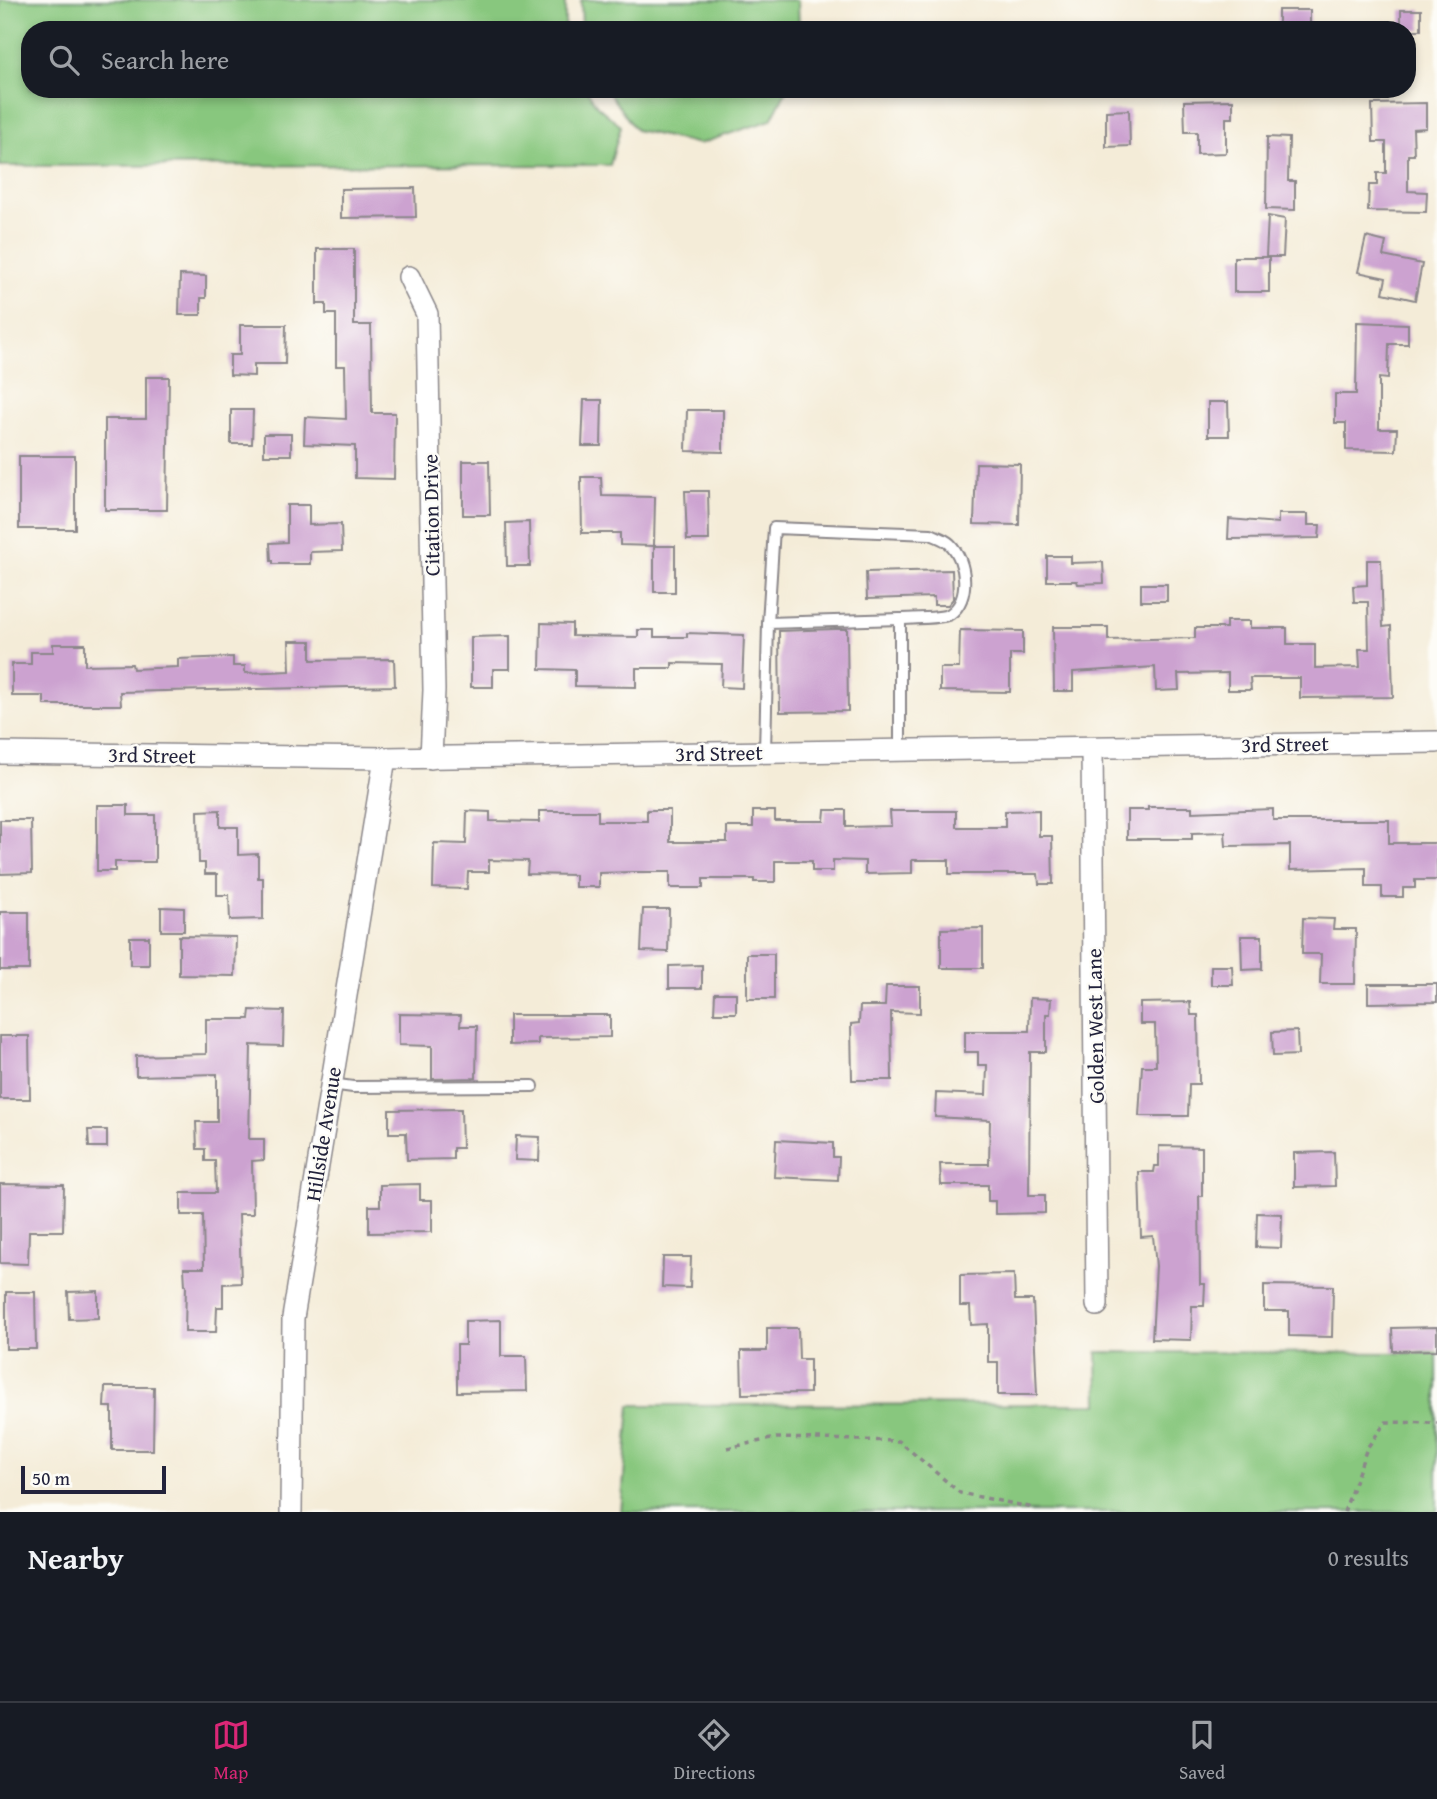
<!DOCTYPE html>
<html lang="en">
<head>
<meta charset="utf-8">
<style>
  :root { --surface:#171b24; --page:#20242c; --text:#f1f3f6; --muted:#9ea1a6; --line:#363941; --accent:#db2777 }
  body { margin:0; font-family:"Gentium Book Plus",serif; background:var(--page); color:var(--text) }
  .scale { position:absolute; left:21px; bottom:18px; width:145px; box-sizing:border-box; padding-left:7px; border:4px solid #22223b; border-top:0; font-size:19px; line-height:24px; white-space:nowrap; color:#22223b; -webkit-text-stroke:5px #fdfcf7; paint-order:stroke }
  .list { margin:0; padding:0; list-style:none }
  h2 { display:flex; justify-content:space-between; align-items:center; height:91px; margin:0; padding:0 28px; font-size:30px }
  h2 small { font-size:23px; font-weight:400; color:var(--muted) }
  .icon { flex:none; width:38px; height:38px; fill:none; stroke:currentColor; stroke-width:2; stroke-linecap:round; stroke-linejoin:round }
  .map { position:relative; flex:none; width:1437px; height:1512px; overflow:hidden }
  .search { position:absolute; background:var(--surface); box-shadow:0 4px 10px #0003; left:21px; right:21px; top:21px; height:77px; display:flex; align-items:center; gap:18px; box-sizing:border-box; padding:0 24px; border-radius:28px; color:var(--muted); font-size:26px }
  .sheet { height:189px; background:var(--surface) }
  nav { display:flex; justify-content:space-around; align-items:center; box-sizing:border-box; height:98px; border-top:2px solid var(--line); background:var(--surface); font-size:19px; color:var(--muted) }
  nav a { display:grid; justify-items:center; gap:4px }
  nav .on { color:var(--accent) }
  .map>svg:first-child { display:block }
  .green { fill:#88c77e; stroke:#55745c; stroke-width:2 }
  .building { fill:#cca2d0 }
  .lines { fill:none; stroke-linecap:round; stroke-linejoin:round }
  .lane-casing { stroke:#8b878a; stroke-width:14 }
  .street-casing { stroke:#8b878a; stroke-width:24 }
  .path { stroke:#8b878a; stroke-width:3.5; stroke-dasharray:5 5; stroke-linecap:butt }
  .lane { stroke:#fff; stroke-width:10 }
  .street { stroke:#fff; stroke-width:21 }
  .labels { text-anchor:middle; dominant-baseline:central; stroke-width:5; stroke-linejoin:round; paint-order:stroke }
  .street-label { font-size:21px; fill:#22223b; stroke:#fdfcf7 }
</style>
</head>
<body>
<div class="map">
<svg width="1437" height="1512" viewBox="0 0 1437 1512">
  <rect width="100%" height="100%" fill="#fdfcf7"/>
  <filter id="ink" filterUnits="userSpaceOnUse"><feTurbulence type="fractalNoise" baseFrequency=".0143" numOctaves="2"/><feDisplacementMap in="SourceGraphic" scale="14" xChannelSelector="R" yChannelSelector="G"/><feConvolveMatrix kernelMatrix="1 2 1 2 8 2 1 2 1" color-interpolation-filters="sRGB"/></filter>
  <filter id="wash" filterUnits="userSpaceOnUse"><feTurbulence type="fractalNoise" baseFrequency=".00686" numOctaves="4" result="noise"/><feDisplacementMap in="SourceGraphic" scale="28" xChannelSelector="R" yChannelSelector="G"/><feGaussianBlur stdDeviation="1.57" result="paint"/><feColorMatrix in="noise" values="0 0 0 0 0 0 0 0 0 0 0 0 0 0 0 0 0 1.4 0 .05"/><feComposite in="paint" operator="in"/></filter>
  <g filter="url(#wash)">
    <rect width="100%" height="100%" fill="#f4ecd8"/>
    <g class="green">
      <path d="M0,0H565V30H30V89H586L597,106L621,126L610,165L0,166Z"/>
      <path d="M581,0H798L799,30H582Z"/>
      <path d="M606,89H787L771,120L699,144L636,130Z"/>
      <path d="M1097,1352L1437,1353V1512H621L630,1405L1098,1404Z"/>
    </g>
    <g id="blocks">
      <g class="building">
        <rect x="1278" y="10" width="32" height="20"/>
        <rect x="1401" y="10" width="20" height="20"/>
        <path d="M1233,100V118H1226V153L1197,154V132H1185L1184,101Z"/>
        <path d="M1426,103V128L1413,129L1414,155H1408V191L1427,192L1426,212L1368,211L1369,185H1377V173H1386V142H1373L1372,104Z"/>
        <path d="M1129,110L1130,146L1106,147V111Z"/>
        <path d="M1267,137L1289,138L1288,181H1295V210L1266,209Z"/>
        <path d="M415,188L416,217L341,218V189Z"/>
        <path d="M1268,216L1285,219L1283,257H1266Z"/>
        <path d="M1366,237L1386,242L1383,256L1422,264L1415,300L1383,293L1386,278L1358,272Z"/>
        <path d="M317,249H354V325H371L372,413H395L394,479L355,478V446L304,444L305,417L346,419L345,366H336V314H326V304H317Z"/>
        <rect x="1234" y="257" width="35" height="35"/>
        <path d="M180,275L206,276V298H201V315H179Z"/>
        <path d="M1357,322L1408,324V344H1389L1388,379L1379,378V429H1397L1396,451L1346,450V423H1335V394H1356Z"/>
        <path d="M240,325H286L285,364H254V376L230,375V355H240Z"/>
        <path d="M146,377H169L167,510H105V419H146Z"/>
        <path d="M584,400H602L601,446H582Z"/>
        <path d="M1208,402H1228L1229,436H1208Z"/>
        <path d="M231,410H253L252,444H231Z"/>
        <path d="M687,410H723V452L686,451Z"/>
        <rect x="264" y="434" width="27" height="21"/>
        <rect x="19" y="456" width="56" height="73"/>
        <path d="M463,461H489L490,515H463Z"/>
        <path d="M976,463L1020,464L1019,525L974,524Z"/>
        <path d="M581,477H601L602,496L655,497L654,546L620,545V533H582Z"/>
        <path d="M685,491H708L709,540H687Z"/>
        <path d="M287,505H309V525L341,524L342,551L310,552V564H273V561H271L270,543L287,542Z"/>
        <path d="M1278,514H1308V525H1320L1319,538L1228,539L1229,519L1278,523Z"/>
        <path d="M529,522L530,566H507L506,523Z"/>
        <rect x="654" y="546" width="21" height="46"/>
        <path d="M1047,556H1071V563L1103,562L1104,583L1078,584L1077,581H1047Z"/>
        <path d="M1367,560H1381L1383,627L1391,626L1393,697L1300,698V678H1250L1251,690H1228V673L1178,674L1179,690L1156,691L1155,667L1073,672V691H1054L1053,627H1108V640L1195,638V628H1226V621H1250V628H1287V644H1315V668L1360,667L1359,649H1369L1368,602H1354L1353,586L1367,585Z"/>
        <path d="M952,570L953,599L948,605H934V597L867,599L866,572Z"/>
        <rect x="1141" y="584" width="26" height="17"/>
        <path d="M541,623L572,624V636L638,637V630H654V637H687V633L744,635L742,688L721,687L722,664L672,663V668H636V687L575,686V670L540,669Z"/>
        <path d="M836,629H847L848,711L780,712L779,631Z"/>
        <path d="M960,630L1023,631V654H1010V692L940,691V668H959Z"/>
        <path d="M510,636V669H493V687H471V637Z"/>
        <path d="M289,641H311V660L394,659L395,686L120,692L121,705H44V696H12V664H31V652H53V644H85V665L132,664L133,669L178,667V659L233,657V666H245V673L290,671Z"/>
        <path d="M97,805H128V815H155V862H115V871H97Z"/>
        <path d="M1148,807H1192V812L1273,809V820H1389V843H1437V880H1415V888H1403V897H1382V887H1366V868L1290,870V845L1226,846L1225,832L1192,833V839H1127V810H1148Z"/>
        <path d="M220,810V827H238V855L258,854V878H263V919L230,920L229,895H217V874H205V863H199L198,811Z"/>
        <path d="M647,810H670V842H727V827H753V811H775V821H824L825,810H846V827L891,826L890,811H956V827H1005V811L1039,810V836H1052L1053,884H1039L1038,874H949V860H912V873L865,874V861L833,860V871H812V861H775V882H754V879H703V888H670V872H633L599,873V887H575V875L527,874L528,861L489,860V872H468L467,889L433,888L434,843L466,844L467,811L490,812V821L539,822V811H598V821H647Z"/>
        <path d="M0,820H31L32,873L0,874Z"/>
        <path d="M161,907L184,908V931H161Z"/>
        <path d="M643,909H669L668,952L641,951Z"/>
        <rect x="0" y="912" width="29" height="58"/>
        <path d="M1303,918L1334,919L1333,929H1356L1355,984H1320L1321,954H1302Z"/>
        <path d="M983,928V968H941V929Z"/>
        <path d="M179,936L236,937L235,976L179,975Z"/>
        <path d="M1241,936H1262V969L1242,970Z"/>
        <rect x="130" y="937" width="19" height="28"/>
        <rect x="747" y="954" width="27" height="45"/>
        <path d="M702,965V988H669V966Z"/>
        <path d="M1211,966H1232L1233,985H1211Z"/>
        <path d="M1368,984H1437V1002L1368,1003Z"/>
        <path d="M886,986H920V1013L891,1012L892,1080H852L851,1024L859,1023L860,1006H885Z"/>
        <path d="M715,993H736V1013H714Z"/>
        <path d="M1030,998L1051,999L1050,1014H1046V1052H1030L1029,1195H1045V1213L995,1214V1201H988V1185H941L940,1164H989L990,1120L935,1117L936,1093L986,1095L987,1065H978V1052H965V1031H1029Z"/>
        <path d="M1190,1002L1191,1015H1198L1199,1084H1189L1188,1116H1139L1142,1066H1156L1155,1024H1140V1003Z"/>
        <path d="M250,1010L284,1011L283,1046L251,1045L249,1139H264V1160L252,1161L253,1214H239L241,1283L223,1284V1307H217L216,1332H185L186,1285H185L184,1268H204L203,1215H181V1193H216L215,1161H205V1149H197L196,1122H217V1074L136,1076V1056L206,1054V1019H249Z"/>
        <path d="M399,1014L461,1015L460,1026H477L476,1078L432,1079V1046L399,1045Z"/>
        <path d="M509,1015H610V1037L538,1038V1044L509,1045Z"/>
        <path d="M1297,1031L1298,1055L1273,1056L1272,1032Z"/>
        <path d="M0,1036H29L30,1099H0Z"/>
        <path d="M461,1109L462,1148H453V1159L407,1160L406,1133H389V1110Z"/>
        <path d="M88,1130H107V1147H89Z"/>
        <path d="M516,1136L540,1137L539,1161L515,1160Z"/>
        <path d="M776,1140L833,1143V1157H839L838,1180L774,1177Z"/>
        <path d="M1159,1146L1202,1147V1196H1199L1200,1284H1205L1204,1306H1192L1191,1340L1152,1339L1156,1266L1153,1236L1141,1237L1139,1172H1154L1155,1166H1159Z"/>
        <path d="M1334,1152L1335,1186L1294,1187V1153Z"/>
        <path d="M0,1184L64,1185L63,1231H29L28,1264L0,1263Z"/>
        <path d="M420,1184V1200H432V1232L369,1233V1206H380V1185Z"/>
        <path d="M1257,1213L1282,1214L1281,1248L1256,1247Z"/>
        <path d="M663,1257H691L690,1288L662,1287Z"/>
        <path d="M1014,1274L1015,1300H1033L1037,1395H998V1362H988V1324L971,1325L970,1306H960V1275Z"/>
        <path d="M1264,1285L1333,1286L1332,1337L1289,1336V1311H1264Z"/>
        <path d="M98,1291V1318L69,1319L68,1292Z"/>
        <path d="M6,1292H35L36,1349H6Z"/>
        <path d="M501,1320V1356H526L527,1391L457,1392V1345H465V1321Z"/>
        <path d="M1437,1327V1350L1393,1351L1392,1328Z"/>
        <path d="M767,1328H798L799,1359H810V1393L742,1394L741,1351H767Z"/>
        <path d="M105,1387H154L153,1450H112V1407H104Z"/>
      </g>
    </g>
  </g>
  <g filter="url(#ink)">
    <use href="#blocks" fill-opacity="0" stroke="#8b878a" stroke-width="2"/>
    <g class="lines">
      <g class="lane-casing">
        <g id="lane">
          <path d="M768,623L774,528L931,534C937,537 945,539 950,544C967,561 971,600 950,614C941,619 912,618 900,619"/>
          <path d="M765,752L768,623L900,619V750"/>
          <path d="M331,1084L353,1087L533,1086"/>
        </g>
      </g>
      <g class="street-casing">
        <g id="street">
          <path d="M409,277L427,314L434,690L431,758"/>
          <path d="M1092,748L1097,1305"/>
          <path d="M0,753L385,758L1437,742"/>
          <path d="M291,1512L293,1318L385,758"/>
        </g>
      </g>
      <g class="path">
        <path d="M727,1448L776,1438L899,1441L960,1493L1029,1507L1032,1512"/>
        <path d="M1344,1512L1367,1448L1386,1422L1437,1423"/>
      </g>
      <use href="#lane" class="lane"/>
      <use href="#street" class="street"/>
    </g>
  </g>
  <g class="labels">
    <g class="street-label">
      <text transform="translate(431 515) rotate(-91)">Citation Drive</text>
      <text transform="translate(1285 744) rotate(-1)">3rd Street</text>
      <text transform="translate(719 753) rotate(-1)">3rd Street</text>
      <text transform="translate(152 755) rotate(1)">3rd Street</text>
      <text transform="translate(1095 1026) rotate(-91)">Golden West Lane</text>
      <text transform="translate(323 1134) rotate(-81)">Hillside Avenue</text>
    </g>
  </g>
</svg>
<div class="scale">50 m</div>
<div class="search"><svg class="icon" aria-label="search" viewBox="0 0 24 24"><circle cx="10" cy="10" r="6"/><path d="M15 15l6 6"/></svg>Search here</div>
</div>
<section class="sheet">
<h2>Nearby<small>0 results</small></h2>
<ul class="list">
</ul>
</section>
<nav>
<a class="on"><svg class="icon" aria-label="map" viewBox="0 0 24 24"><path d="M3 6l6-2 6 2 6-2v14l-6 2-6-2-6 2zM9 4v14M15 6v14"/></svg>Map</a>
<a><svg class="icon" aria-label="directions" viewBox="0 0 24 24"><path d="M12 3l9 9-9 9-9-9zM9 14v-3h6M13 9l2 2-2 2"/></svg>Directions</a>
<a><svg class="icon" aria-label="saved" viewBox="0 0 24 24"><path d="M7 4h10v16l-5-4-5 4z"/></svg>Saved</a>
</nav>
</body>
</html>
